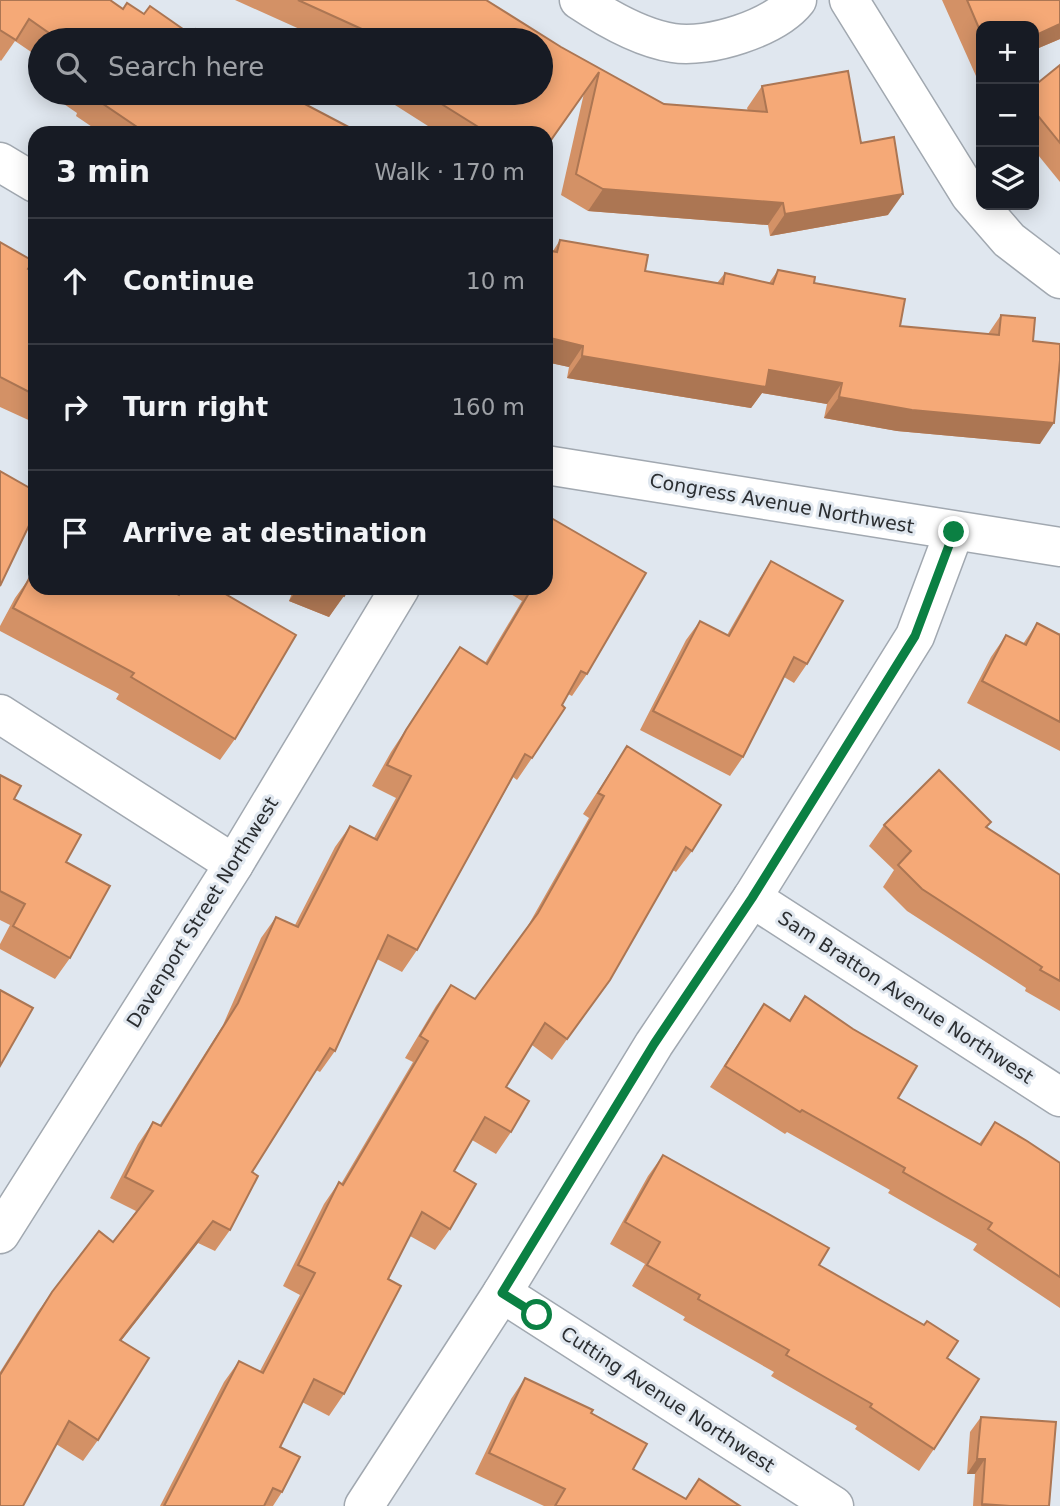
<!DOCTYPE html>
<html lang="en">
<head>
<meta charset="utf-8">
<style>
  :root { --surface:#171b24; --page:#20242c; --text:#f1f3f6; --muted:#9ea1a6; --line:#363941 }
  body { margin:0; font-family:"DejaVu Sans",sans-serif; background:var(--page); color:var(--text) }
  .controls { position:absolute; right:21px; top:21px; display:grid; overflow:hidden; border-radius:14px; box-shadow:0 4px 18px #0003 }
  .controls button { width:63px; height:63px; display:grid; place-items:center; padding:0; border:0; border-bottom:2px solid var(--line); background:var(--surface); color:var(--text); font:35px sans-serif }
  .stop { position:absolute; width:21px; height:21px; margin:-16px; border:5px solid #0b8043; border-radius:50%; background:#fff }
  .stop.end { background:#0b8043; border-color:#fff; box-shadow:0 2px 7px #0008 }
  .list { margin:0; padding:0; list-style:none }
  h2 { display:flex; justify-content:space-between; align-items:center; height:91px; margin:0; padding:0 28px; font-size:30px }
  h2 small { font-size:23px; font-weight:400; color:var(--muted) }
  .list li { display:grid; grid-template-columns:46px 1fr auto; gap:21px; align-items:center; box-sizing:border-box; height:126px; padding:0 28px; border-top:2px solid var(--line) }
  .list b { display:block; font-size:26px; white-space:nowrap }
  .list em { font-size:23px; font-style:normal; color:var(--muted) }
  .icon { flex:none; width:38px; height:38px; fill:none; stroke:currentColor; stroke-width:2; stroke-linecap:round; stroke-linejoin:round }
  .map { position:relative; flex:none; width:1060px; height:1506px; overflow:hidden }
  .search { position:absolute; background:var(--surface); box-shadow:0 4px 18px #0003; left:28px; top:28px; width:525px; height:77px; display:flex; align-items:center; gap:18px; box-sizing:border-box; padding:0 24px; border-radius:38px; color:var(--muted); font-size:26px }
  .panel { position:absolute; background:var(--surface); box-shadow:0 4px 18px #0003; left:28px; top:126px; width:525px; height:469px; border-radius:21px }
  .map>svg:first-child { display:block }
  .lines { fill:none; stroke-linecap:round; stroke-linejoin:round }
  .street-casing { stroke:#a1a8b0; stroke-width:41 }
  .street { stroke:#fff; stroke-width:38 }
  .wall { fill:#d39166 }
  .shaded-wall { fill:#ac7653 }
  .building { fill:#f5a977; stroke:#ac7653; stroke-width:2 }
  .route { stroke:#0b8043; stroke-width:9 }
  .labels { text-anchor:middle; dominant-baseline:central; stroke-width:6; stroke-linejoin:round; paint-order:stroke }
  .street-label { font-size:19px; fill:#2b2e31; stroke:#e0e7ef }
</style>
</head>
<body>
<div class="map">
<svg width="1060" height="1506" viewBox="0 0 1060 1506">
  <rect width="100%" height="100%" fill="#e0e7ef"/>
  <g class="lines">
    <g class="street-casing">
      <g id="street">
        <path d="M579,0C606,18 640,38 673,43C708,49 775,28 797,0"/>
        <path d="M849,0L970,195L1009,240L1060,279"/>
        <path d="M0,162L35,183"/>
        <path d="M546,465L1060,547"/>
        <path d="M0,714L234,864"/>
        <path d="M752,898L1060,1097"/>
        <path d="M0,1234L234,864L400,588"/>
        <path d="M502,1293L834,1506"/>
        <path d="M364,1506L502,1293L654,1044L752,898L915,636L954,532"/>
      </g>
    </g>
    <use href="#street" class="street"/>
  </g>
  <g class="wall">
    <path d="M0,0L123,8L144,14L192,35L196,29L218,40H40V58L15,41L1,61L0,60Z"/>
    <path d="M235,0H486L561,47L664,104L748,111L747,108L762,86L861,143L888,215L770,236L768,225L588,211L561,195L584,93L546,133H439L395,105L372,93H541V40H324Z"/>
    <path d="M942,0H1060V39L1034,50L981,26V74L976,76Z"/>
    <path d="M1060,65V182L1034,150V86Z"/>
    <path d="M67,93H284L360,133H101L76,116L77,113L61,102Z"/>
    <path d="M560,240L645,271L717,283L725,273L769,283L778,270L814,283L900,326L988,334L1001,315L1033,341L1040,444L897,431L824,418L827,404L762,393L751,408L567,378L569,367L546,362V250L553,251Z"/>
    <path d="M0,242L28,269L35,273V423L0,407Z"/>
    <path d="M771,561L807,664L794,683L784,677L743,757L730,776L640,730L686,640L700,621L727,635L758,581Z"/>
    <path d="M30,577L35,588H166L177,594L181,588H215L235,739L220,760L116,699L119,694L0,631V626L15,598Z"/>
    <path d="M294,588H348L329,617L289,601Z"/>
    <path d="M501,588H546L587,674L572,696L568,694L532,758L517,780L513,777L417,950L402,972L377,959L335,1051L320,1072L316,1070L252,1172L230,1230L215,1251L198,1243L121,1341L98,1440L83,1461L56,1444L0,1506V1372L37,1313L52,1292L113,1242L136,1211L110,1198L138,1144L153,1122L159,1126L223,1025L261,938L276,917L295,925L335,847L350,826L374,838L396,798L372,786L391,752L460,647L485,663L522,601Z"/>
    <path d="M1037,623L1059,634L1060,633V751L967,703L991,657L1006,635L1023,644Z"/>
    <path d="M627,746L692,851L676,872L673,870L610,980L552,1060L532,1045L506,1087L511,1132L496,1154L472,1140L454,1171L450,1229L435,1250L410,1236L388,1279L344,1394L329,1416L302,1402L280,1447L282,1492L273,1506H160L224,1382L239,1361L260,1371L300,1295L283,1286L324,1204L339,1182L341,1184L413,1062L405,1058L436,1006L451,985L475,999L525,931L589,818L583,814Z"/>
    <path d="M0,775L14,799L66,862L70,958L55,979L0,949V944L10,925L0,920Z"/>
    <path d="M884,825L987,828L1060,875V1011L1025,991L1026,988L907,911L883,887L894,870L869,846Z"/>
    <path d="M805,996L898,1098L979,1144L995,1122L1060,1163V1308L973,1250L977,1244L888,1193L890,1190L787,1132L785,1134L710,1087L764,1004L789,1020Z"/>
    <path d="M663,1155L819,1265L947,1358L934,1449L919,1471L855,1429L857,1426L771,1376L774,1372L683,1320L685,1317L632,1286L645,1264L610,1244L648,1176Z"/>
    <path d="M525,1378L591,1413L633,1469L685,1499L699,1479L740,1506H544L475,1474L511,1399Z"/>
    <path d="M981,1417L1049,1506H973L975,1474H967L970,1432Z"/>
  </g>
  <g class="shaded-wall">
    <path d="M1060,24V39L1034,50V36Z"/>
    <path d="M603,189L783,203L768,225L588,211Z"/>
    <path d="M903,194L888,215L770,236L785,214Z"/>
    <path d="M546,337L583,346L569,367L546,362Z"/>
    <path d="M582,356L769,370L842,383L827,404L762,393L751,408L567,378Z"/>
    <path d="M839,397L1054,423L1040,444L897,431L824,418Z"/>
    <path d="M298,588H325L344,596L329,617L289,601Z"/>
    <path d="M213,1221L198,1243L105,1361L120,1340Z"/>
    <path d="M977,1459H985L975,1474H967Z"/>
    <path d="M982,1504L1010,1506H981Z"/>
  </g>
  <g class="building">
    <path d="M0,0H110L123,9L127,3L144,14L150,6L193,36L196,29L218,40H59L29,19L16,40L0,30Z"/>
    <path d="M298,0H486L561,47L664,104L767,112L762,86L848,71L861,143L894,137L903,194L785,214L783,203L603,189L576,174L599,72L546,147V133H488L424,93H541V40H358L364,30Z"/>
    <path d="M967,0H1060V24L1034,36V26H981V33Z"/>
    <path d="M1060,65V143L1034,111V86Z"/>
    <path d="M92,93H284L360,133H146L90,95Z"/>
    <path d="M560,240L648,255L645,271L723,284L725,273L773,284L778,270L815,277L814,283L905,299L900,326L999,335L1001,315L1035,318L1033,341L1060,344V360L1054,423L912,410L839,397L842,383L769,370L766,387L582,356L583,346L546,337V250L557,252Z"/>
    <path d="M0,242L33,261L28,269L35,273V395L0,377Z"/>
    <path d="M0,471L35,491V513L0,586Z"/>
    <path d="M546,515L646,573L587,674L581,671L562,705L565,708L532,758L525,754L417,950L388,935L335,1051L330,1048L252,1172L258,1176L230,1230L213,1221L120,1340L149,1358L98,1440L69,1421L23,1506H0V1375L52,1292L99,1231L113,1242L153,1191L125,1177L153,1122L161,1126L238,1003L276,917L298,927L350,826L377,840L411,776L387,765L406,730L460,647L487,664L532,588H546Z"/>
    <path d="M771,561L843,601L807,664L794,657L743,757L653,711L700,621L729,636Z"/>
    <path d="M30,577L35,580V588H52L54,589L55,588H166L179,595L183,588H215L296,635L235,739L131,677L134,673L13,608Z"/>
    <path d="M325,588H348L344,596Z"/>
    <path d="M1037,623L1060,635V722L982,681L1006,635L1026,645Z"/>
    <path d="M627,746L721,805L692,851L686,847L610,980L567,1039L545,1023L506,1087L529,1101L511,1132L485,1117L454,1171L476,1184L450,1229L422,1212L388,1279L401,1286L344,1394L314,1379L280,1447L300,1457L282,1492L273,1488L264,1506H164L239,1361L263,1373L315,1273L298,1265L339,1182L343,1185L428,1041L420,1036L451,985L475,999L538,913L604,796L598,793Z"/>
    <path d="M939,770L991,822L986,827L1060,875V981L1040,970L1042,967L922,889L898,865L911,851L884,825Z"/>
    <path d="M0,775L21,786L14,799L81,835L66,862L110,886L70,958L13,926L25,904L0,891Z"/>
    <path d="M0,990L33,1008L0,1066Z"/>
    <path d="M805,996L853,1029L917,1066L898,1098L981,1145L995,1122L1027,1141L1060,1163V1277L988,1229L992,1223L903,1172L905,1168L802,1110L800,1112L725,1066L764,1004L790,1021Z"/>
    <path d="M663,1155L829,1248L819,1265L924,1325L927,1321L958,1341L947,1358L979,1379L934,1449L870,1407L872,1404L786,1355L789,1350L698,1299L700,1295L647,1265L660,1242L625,1222Z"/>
    <path d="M525,1378L593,1410L591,1413L647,1444L633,1469L686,1499L699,1479L740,1506H555L565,1489L489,1453Z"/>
    <path d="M981,1417L1056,1422L1049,1506H1010L982,1504L985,1459H977Z"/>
  </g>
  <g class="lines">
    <path class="route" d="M537,1315L502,1293L654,1044L752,898L915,636L954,532"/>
  </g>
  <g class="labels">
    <g class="street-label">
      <text transform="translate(782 503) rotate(10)">Congress Avenue Northwest</text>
      <text transform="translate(202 912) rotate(-58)">Davenport Street Northwest</text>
      <text transform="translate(906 997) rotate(33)">Sam Bratton Avenue Northwest</text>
      <text transform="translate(668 1399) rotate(33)">Cutting Avenue Northwest</text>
    </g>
  </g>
</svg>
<div class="controls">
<button>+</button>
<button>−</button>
<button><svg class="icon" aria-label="layers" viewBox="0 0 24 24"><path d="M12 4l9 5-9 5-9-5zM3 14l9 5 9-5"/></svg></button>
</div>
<div class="stop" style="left:537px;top:1315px"></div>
<div class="stop end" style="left:954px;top:532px"></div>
<div class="search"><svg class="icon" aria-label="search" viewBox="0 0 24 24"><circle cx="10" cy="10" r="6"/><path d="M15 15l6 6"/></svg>Search here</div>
<section class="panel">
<h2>3 min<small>Walk · 170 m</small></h2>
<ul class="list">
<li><svg class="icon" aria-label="ahead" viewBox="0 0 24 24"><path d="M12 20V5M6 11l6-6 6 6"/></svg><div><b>Continue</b></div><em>10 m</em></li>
<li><svg class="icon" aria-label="right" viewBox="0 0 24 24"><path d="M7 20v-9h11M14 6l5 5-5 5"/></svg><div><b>Turn right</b></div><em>160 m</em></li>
<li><svg class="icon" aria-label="arrive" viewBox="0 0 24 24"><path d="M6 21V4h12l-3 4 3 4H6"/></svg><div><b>Arrive at destination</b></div></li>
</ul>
</section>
</div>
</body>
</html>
